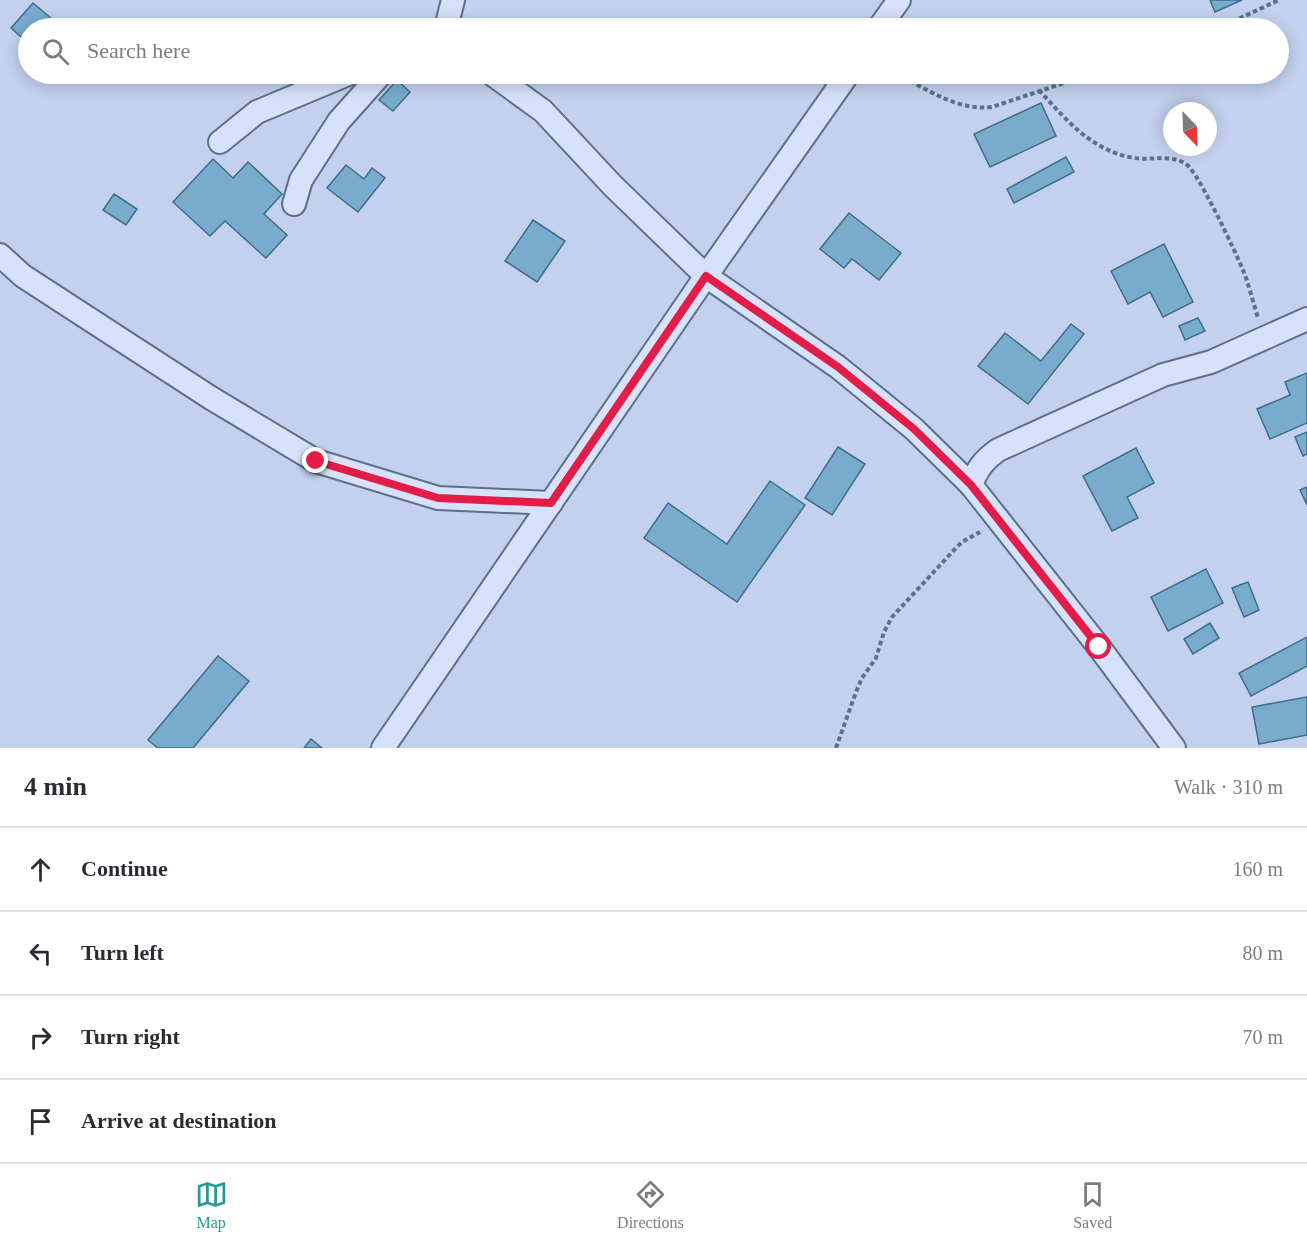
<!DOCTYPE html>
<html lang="en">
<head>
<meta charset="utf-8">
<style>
  :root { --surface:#fff; --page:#f2f2f3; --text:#2b2b33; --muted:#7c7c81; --line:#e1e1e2; --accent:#299997 }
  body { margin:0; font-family:Georgia,serif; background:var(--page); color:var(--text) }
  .compass { position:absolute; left:1163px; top:102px; width:54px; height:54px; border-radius:50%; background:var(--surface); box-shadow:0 3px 15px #0003; rotate:157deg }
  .stop { position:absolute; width:18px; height:18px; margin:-14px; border:4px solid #e11d48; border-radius:50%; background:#fff }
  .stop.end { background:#e11d48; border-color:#fff; box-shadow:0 2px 6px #0008 }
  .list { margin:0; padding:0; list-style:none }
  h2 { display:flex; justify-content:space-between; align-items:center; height:78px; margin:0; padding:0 24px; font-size:26px }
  h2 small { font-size:20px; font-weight:400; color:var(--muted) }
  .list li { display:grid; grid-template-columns:39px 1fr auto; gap:18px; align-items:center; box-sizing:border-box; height:84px; padding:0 24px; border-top:2px solid var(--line) }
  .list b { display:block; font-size:22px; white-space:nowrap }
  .list em { font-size:20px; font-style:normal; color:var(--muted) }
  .icon { flex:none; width:33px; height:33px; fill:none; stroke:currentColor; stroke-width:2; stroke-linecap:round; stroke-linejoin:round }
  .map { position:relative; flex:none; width:1307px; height:748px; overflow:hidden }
  .search { position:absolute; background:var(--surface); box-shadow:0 3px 15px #0003; left:18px; right:18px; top:18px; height:66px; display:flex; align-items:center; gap:15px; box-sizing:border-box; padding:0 21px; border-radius:33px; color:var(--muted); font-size:22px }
  .sheet { height:414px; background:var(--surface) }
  nav { display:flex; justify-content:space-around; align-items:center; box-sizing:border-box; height:84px; border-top:2px solid var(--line); background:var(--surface); font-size:16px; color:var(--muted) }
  nav a { display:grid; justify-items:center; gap:3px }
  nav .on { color:var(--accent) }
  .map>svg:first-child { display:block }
  .building { fill:#79abcd; stroke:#3f6d89; stroke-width:1.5 }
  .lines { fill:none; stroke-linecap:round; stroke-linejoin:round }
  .minor-casing { stroke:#5a7189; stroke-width:26 }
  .path { stroke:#5a7189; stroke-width:4; stroke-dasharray:4.5 3; stroke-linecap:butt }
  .minor { stroke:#d7e1f9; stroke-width:22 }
  .route { stroke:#e11d48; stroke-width:8 }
</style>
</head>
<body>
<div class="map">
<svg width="1307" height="748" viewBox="0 0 1307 748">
  <rect width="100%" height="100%" fill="#c3d1ef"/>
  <g class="building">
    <path d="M1210,0H1242L1215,12Z"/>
    <path d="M33,3L58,24L54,28H28V43L11,28Z"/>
    <path d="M397,80L410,92L393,111L379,100Z"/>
    <path d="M1041,103L1056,136L990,167L974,134Z"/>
    <path d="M1066,157L1074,172L1014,203L1007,189Z"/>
    <path d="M213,159L233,178L248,162L282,194L264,214L287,235L266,258L225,221L210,236L173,202Z"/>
    <path d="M346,165L364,179L372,168L385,178L358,212L327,188Z"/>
    <path d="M114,194L137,209L126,225L103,210Z"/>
    <path d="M849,213L901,253L879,280L852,259L844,268L820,249Z"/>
    <path d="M533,220L565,241L537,282L505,261Z"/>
    <path d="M1164,244L1193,302L1163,317L1150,292L1128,304L1111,271Z"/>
    <path d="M1198,318L1205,331L1185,340L1179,326Z"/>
    <path d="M1071,324L1084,334L1028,404L978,366L1005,333L1041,361Z"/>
    <path d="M1307,373V423L1270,439L1257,409L1290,395L1285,382Z"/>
    <path d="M1307,432V454L1303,456L1295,437Z"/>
    <path d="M838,447L865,464L832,515L805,498Z"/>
    <path d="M1136,448L1154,483L1127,497L1138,518L1112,531L1083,476Z"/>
    <path d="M770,481L805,505L737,602L644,538L668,503L727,544Z"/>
    <path d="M1307,487V505L1300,490Z"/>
    <path d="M1206,569L1223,603L1168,631L1151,597Z"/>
    <path d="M1248,582L1259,610L1244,617L1232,588Z"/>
    <path d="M1210,623L1219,638L1193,654L1184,639Z"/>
    <path d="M1307,637V666L1251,696L1239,673Z"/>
    <path d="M218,656L249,681L193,748H158L148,740Z"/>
    <path d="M1307,697V735L1259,744L1252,707Z"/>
    <path d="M311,739L322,748H304Z"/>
  </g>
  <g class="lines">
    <g class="minor-casing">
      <g id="minor">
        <path d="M446,28L453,0"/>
        <path d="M879,28L899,0"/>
        <path d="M492,74L543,111L613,186L706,276L838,367L914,429L971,485L1099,647L1174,748"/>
        <path d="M220,142L257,112L348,74"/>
        <path d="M294,204L301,180L339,121L381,74"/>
        <path d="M0,255L23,276L211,398L316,461L438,498L551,503"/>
        <path d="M971,485C977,469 984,460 998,450L1163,375L1211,362L1307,319"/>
        <path d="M383,748L706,276L848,74"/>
      </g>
    </g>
    <g class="path">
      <path d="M1219,28L1279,0"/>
      <path d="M897,74C927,89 957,111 992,107L1091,74"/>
      <path d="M1039,90C1066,120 1092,151 1134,158C1152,161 1171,153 1187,165C1198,172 1236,253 1243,270C1249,285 1253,302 1258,318"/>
      <path d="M836,748L856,692L862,678L876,658L884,632L892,617L954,550L962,542L980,532"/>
    </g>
    <use href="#minor" class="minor"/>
  </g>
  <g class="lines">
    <path class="route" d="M316,461L438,498L551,503L706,276L838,367L914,429L971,485L1099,647"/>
  </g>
</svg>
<svg class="compass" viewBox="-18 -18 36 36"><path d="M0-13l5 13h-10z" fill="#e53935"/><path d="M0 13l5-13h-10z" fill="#7c7c81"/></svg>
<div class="stop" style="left:1099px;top:647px"></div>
<div class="stop end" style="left:316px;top:461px"></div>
<div class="search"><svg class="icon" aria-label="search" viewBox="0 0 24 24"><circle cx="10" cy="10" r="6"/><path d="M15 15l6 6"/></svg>Search here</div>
</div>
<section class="sheet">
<h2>4 min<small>Walk · 310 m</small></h2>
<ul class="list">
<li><svg class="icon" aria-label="ahead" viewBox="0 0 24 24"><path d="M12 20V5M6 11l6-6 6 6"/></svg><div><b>Continue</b></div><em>160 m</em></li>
<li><svg class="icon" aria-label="left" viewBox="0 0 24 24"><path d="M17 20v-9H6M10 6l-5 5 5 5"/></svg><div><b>Turn left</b></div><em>80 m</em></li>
<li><svg class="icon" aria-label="right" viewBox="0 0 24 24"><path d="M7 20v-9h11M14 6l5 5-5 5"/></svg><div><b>Turn right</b></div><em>70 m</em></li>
<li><svg class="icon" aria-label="arrive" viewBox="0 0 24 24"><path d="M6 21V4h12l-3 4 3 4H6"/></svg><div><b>Arrive at destination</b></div></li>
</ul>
</section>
<nav>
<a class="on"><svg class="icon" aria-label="map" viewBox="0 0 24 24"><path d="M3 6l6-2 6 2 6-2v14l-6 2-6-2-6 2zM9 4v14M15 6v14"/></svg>Map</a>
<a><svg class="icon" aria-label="directions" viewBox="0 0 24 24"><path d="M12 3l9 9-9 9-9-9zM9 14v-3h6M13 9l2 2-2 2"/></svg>Directions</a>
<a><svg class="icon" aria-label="saved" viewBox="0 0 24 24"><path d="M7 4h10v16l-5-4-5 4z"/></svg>Saved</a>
</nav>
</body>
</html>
